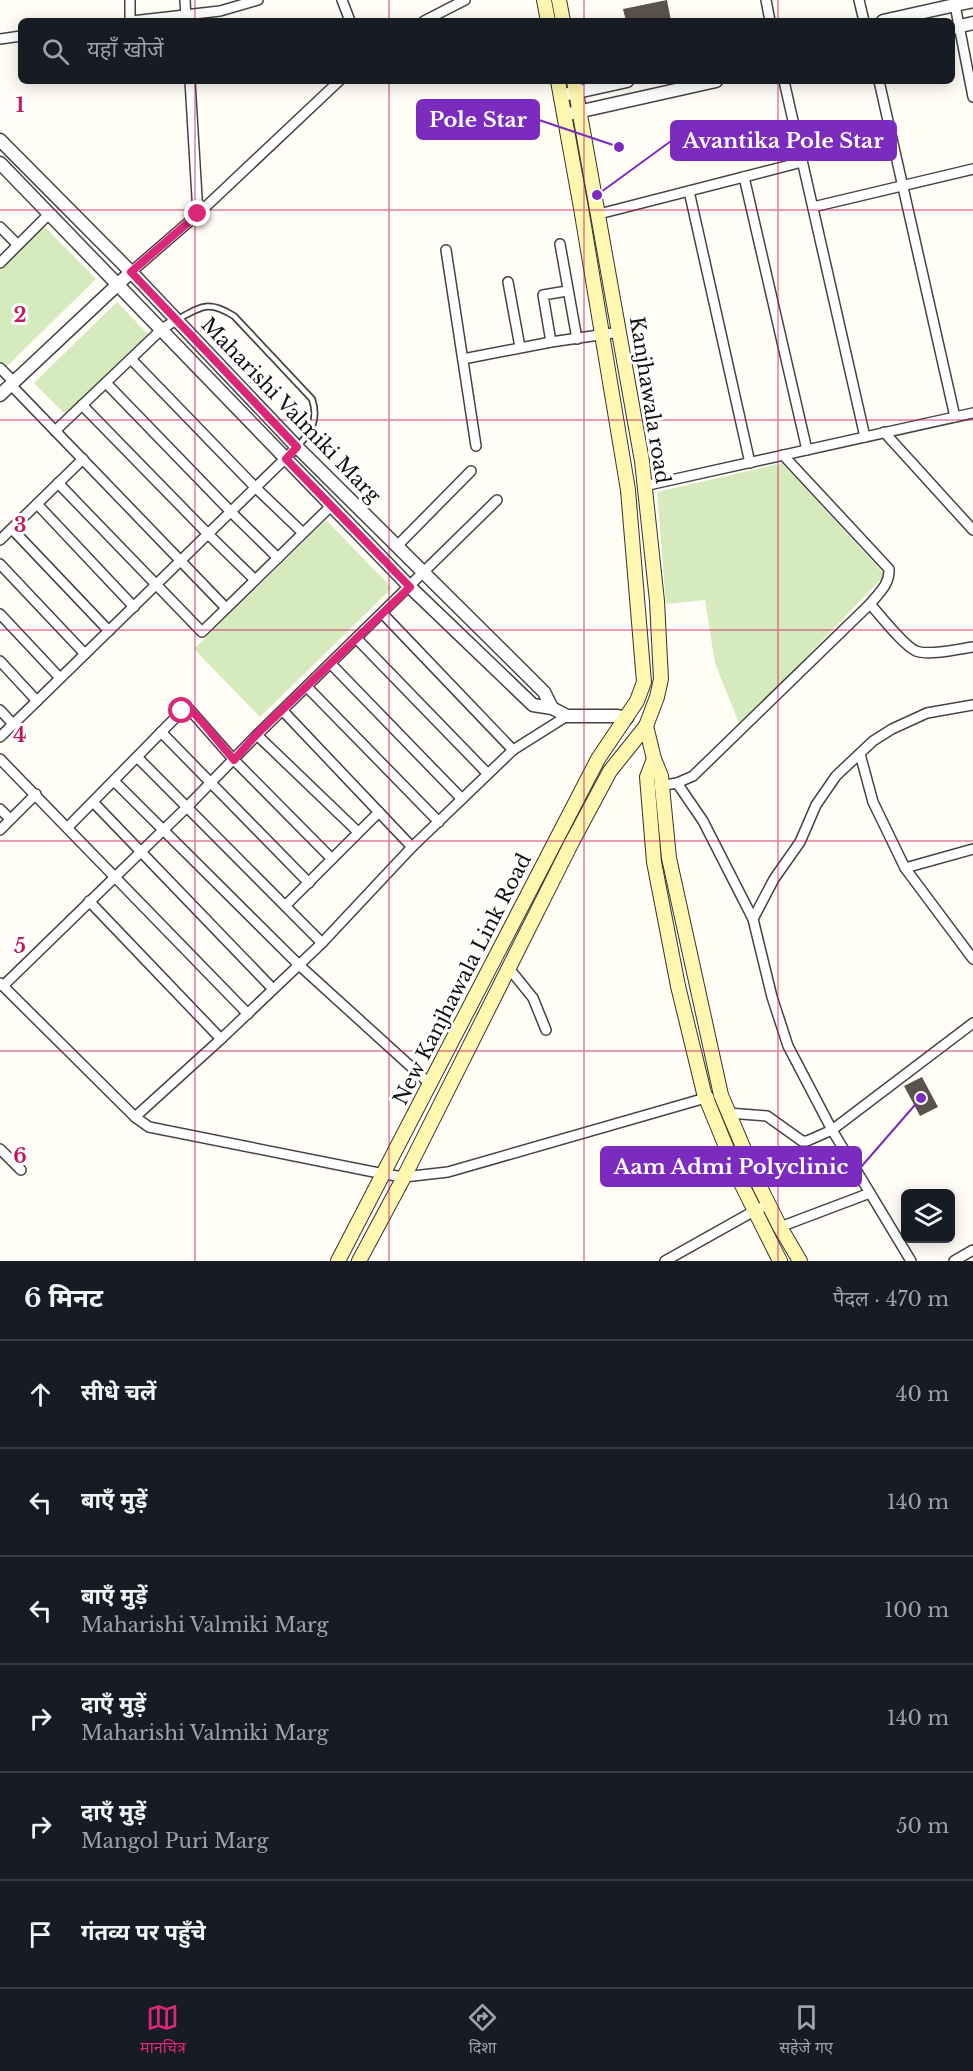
<!DOCTYPE html>
<html lang="hi">
<head>
<meta charset="utf-8">
<style>
  :root { --surface:#171b24; --page:#20242c; --text:#f1f3f6; --muted:#9ea1a6; --line:#363941; --accent:#db2777 }
  body { margin:0; font-family:"Libre Baskerville","Noto Sans Devanagari",serif; background:var(--page); color:var(--text) }
  .controls { position:absolute; right:18px; bottom:18px; display:grid; overflow:hidden; border-radius:9px; box-shadow:0 3px 15px #0003 }
  .controls button { width:54px; height:54px; display:grid; place-items:center; padding:0; border:0; border-bottom:2px solid var(--line); background:var(--surface); color:var(--text); font:30px sans-serif }
  .stop { position:absolute; width:18px; height:18px; margin:-14px; border:4px solid #db2777; border-radius:50%; background:#fff }
  .stop.end { background:#db2777; border-color:#fff; box-shadow:0 2px 6px #0008 }
  .list { margin:0; padding:0; list-style:none }
  h2 { display:flex; justify-content:space-between; align-items:center; height:78px; margin:0; padding:0 24px; font-size:26px }
  h2 small { font-size:20px; font-weight:400; color:var(--muted) }
  .list li { display:grid; grid-template-columns:39px 1fr auto; gap:18px; align-items:center; box-sizing:border-box; height:108px; padding:0 24px; border-top:2px solid var(--line) }
  .list b { display:block; font-size:22px; white-space:nowrap }
  .list p { margin:0; font-size:20px; white-space:nowrap; color:var(--muted) }
  .list em { font-size:20px; font-style:normal; color:var(--muted) }
  .icon { flex:none; width:33px; height:33px; fill:none; stroke:currentColor; stroke-width:2; stroke-linecap:round; stroke-linejoin:round }
  .map { position:relative; flex:none; width:973px; height:1261px; overflow:hidden }
  .search { position:absolute; background:var(--surface); box-shadow:0 3px 15px #0003; left:18px; right:18px; top:18px; height:66px; display:flex; align-items:center; gap:15px; box-sizing:border-box; padding:0 21px; border-radius:9px; color:var(--muted); font-size:22px }
  .sheet { height:726px; background:var(--surface) }
  nav { display:flex; justify-content:space-around; align-items:center; box-sizing:border-box; height:84px; border-top:2px solid var(--line); background:var(--surface); font-size:16px; color:var(--muted) }
  nav a { display:grid; justify-items:center; gap:3px }
  nav .on { color:var(--accent) }
  .map>svg:first-child { display:block }
  .green { fill:#d5ebbd }
  .building { fill:#5a524d }
  .lines { fill:none; stroke-linecap:round; stroke-linejoin:round }
  .service-casing { stroke:#444; stroke-width:8 }
  .minor-casing { stroke:#444; stroke-width:12 }
  .tertiary-casing { stroke:#444; stroke-width:15 }
  .secondary-casing { stroke:#333; stroke-width:16 }
  .service { stroke:#fff; stroke-width:4.5 }
  .minor { stroke:#fff; stroke-width:9 }
  .tertiary { stroke:#fff; stroke-width:12 }
  .secondary { stroke:#fff6b0; stroke-width:14 }
  .route { stroke:#db2777; stroke-width:8 }
  .grid { fill:none; stroke:#c2185b; stroke-width:1.5; stroke-opacity:0.55 }
  .labels { text-anchor:middle; dominant-baseline:central; stroke-width:6; stroke-linejoin:round; paint-order:stroke }
  .street-label { font-size:20px; fill:#111; stroke:#fff }
  .grid-label { font-size:20px; text-anchor:middle; font-weight:bold; fill:#c2185b; stroke:#fff; stroke-width:6; stroke-linejoin:round; paint-order:stroke }
  .leader { fill:none; stroke:#7b2cbf; stroke-width:2 }
  .callout-dot { fill:#7b2cbf; stroke:#fff; stroke-width:2 }
  .callout { fill:#7b2cbf; stroke:#7b2cbf; stroke-width:2 }
  .callout-label { font-size:21px; text-anchor:middle; font-weight:bold; fill:#fff }
</style>
</head>
<body>
<div class="map">
<svg width="973" height="1261" viewBox="0 0 973 1261">
  <rect width="100%" height="100%" fill="#fffdf5"/>
  <g class="green">
    <path d="M44,226L96,279L4,369L0,365V270Z"/>
    <path d="M117,302L149,335L67,416L34,383Z"/>
    <path d="M782,463L885,575L740,726L715,663L705,600L666,604L657,492Z"/>
    <path d="M326,520L392,588L260,717L194,649Z"/>
  </g>
  <g class="building">
    <path d="M667,0L671,21H626L623,9Z"/>
    <path d="M922,1077L938,1107L920,1116L904,1086Z"/>
  </g>
  <g class="lines">
    <g class="service-casing">
      <path id="service" d="M178,319C202,306 209,300 234,316L312,399C319,420 311,432 297,447"/>
    </g>
    <g class="minor-casing">
      <g id="minor">
        <path d="M130,0V21"/>
        <path d="M185,0L186,19"/>
        <path d="M342,0L350,21"/>
        <path d="M766,0L770,21"/>
        <path d="M859,0L864,21"/>
        <path d="M954,0L973,97"/>
        <path d="M132,21L220,11L258,0"/>
        <path d="M424,21L465,0"/>
        <path d="M0,39L21,36"/>
        <path d="M190,81L198,214"/>
        <path d="M784,81L865,437"/>
        <path d="M879,81L955,417"/>
        <path d="M744,177L807,450"/>
        <path d="M689,191L750,463"/>
        <path d="M813,207L973,169"/>
        <path d="M599,214L802,162"/>
        <path d="M0,227L17,244"/>
        <path d="M560,244L577,339"/>
        <path d="M446,250L476,446"/>
        <path d="M0,263L49,214"/>
        <path d="M131,272L198,214L339,81"/>
        <path d="M508,282L520,347"/>
        <path d="M551,342L543,295L567,291"/>
        <path d="M131,359L256,488L303,533"/>
        <path d="M463,359L551,342L620,332"/>
        <path d="M0,368L14,382"/>
        <path d="M106,383L231,512L278,558"/>
        <path d="M11,385L226,608"/>
        <path d="M82,405L208,534L255,580"/>
        <path d="M55,431L162,329L176,320"/>
        <path d="M884,432L973,530"/>
        <path d="M58,483L202,632L332,505"/>
        <path d="M644,486L973,413"/>
        <path d="M37,504L134,607"/>
        <path d="M12,529L109,631"/>
        <path d="M0,540L83,459"/>
        <path d="M397,546L471,471"/>
        <path d="M0,564L85,654"/>
        <path d="M870,604C880,615 904,646 916,651C929,656 959,649 973,647"/>
        <path d="M0,614L60,678"/>
        <path d="M383,614L513,750"/>
        <path d="M357,639L488,774"/>
        <path d="M0,661L37,701"/>
        <path d="M331,664L462,799"/>
        <path d="M307,687L439,822"/>
        <path d="M0,710L13,724"/>
        <path d="M283,711L412,847"/>
        <path d="M161,732L309,883"/>
        <path d="M257,735L358,832"/>
        <path d="M0,737L297,447"/>
        <path d="M860,754L873,802L905,868L973,959"/>
        <path d="M137,757L322,943"/>
        <path d="M0,759L248,1014"/>
        <path d="M114,781L299,965L430,1084"/>
        <path d="M677,783L703,821L753,919L774,879L800,842L816,805L836,776L873,741L892,729L927,713L973,705"/>
        <path d="M659,786L677,783L693,776L870,604C879,593 890,584 889,569L783,455"/>
        <path d="M93,802L273,989"/>
        <path d="M0,809L10,819"/>
        <path d="M68,827L178,715L182,711L190,710L234,760L332,859"/>
        <path d="M0,830L36,794"/>
        <path d="M905,868L973,849"/>
        <path d="M89,901L221,1039"/>
        <path d="M286,905L379,812"/>
        <path d="M753,919L772,997L788,1046L832,1130L870,1193"/>
        <path d="M508,967L533,998L546,1030"/>
        <path d="M0,983L135,1117L149,1127L384,1174L404,1177L448,1172L709,1097"/>
        <path d="M3,986L187,807L257,735L497,500"/>
        <path d="M728,1113L767,1116L802,1141H807L832,1130L973,1023"/>
        <path d="M135,1117L221,1039L322,943L412,847L513,750L567,716"/>
        <path d="M0,1149L21,1170"/>
        <path d="M780,1227L870,1193L911,1261"/>
        <path d="M665,1261L754,1211L769,1204"/>
        <path d="M954,1261L973,1250"/>
      </g>
    </g>
    <g class="tertiary-casing">
      <g id="tertiary">
        <path d="M883,21L973,1"/>
        <path d="M952,28L973,23"/>
        <path d="M568,94L627,81"/>
        <path d="M564,115L716,81"/>
        <path d="M0,140L131,272L297,447L544,692L552,708"/>
        <path d="M0,163L410,587L533,705L552,708L567,716H618L627,718"/>
        <path d="M0,395L131,272"/>
      </g>
    </g>
    <g class="secondary-casing">
      <g id="secondary">
        <path d="M544,0L548,21"/>
        <path d="M559,0L563,21"/>
        <path d="M646,726L654,759L661,776L669,858L721,1095L760,1187L780,1227L800,1261"/>
        <path d="M654,759L647,777L654,862L678,986L704,1093L740,1181L780,1261"/>
        <path d="M338,1261L598,759L637,701L644,682L628,490L581,208L558,81"/>
        <path d="M359,1261L404,1177L572,842L610,771L646,726L657,697L661,679L657,601L642,461L574,81"/>
      </g>
    </g>
    <use href="#service" class="service"/>
    <use href="#minor" class="minor"/>
    <use href="#tertiary" class="tertiary"/>
    <use href="#secondary" class="secondary"/>
  </g>
  <g class="lines">
    <path class="route" d="M182,711L190,710L197,716L234,760L256,735L410,587L286,459L297,447L131,272L198,214"/>
  </g>
  <path class="grid" d="M195,0V21M389,0V21M584,0V21M778,0V21M195,81V1261M389,81V1261M584,81V1261M778,81V1261M0,210H973M0,420H973M0,630H973M0,841H973M0,1051H973"/>
  <g class="labels">
    <g class="street-label">
      <text transform="translate(650 400) rotate(81)">Kanjhawala road</text>
      <text transform="translate(291 410) rotate(46)">Maharishi Valmiki Marg</text>
      <text transform="translate(462 979) rotate(-63)">New Kanjhawala Link Road</text>
    </g>
  </g>
  <g class="grid-label">
    <text x="20" y="112">1</text>
    <text x="20" y="322">2</text>
    <text x="20" y="532">3</text>
    <text x="20" y="742">4</text>
    <text x="20" y="953">5</text>
    <text x="20" y="1163">6</text>
  </g>
  <path class="leader" d="M619 147L539 120M597 195L671 141M921 1098L861 1167"/>
  <g class="callout-dot">
    <circle cx="619" cy="147" r="6"/>
    <circle cx="597" cy="195" r="6"/>
    <circle cx="921" cy="1098" r="6"/>
  </g>
  <g class="callout">
    <rect x="417" y="100" width="122" height="39" rx="6"/>
    <rect x="671" y="121" width="225" height="39" rx="6"/>
    <rect x="601" y="1147" width="260" height="39" rx="6"/>
  </g>
  <g class="callout-label">
    <text x="478" y="127">Pole Star</text>
    <text x="783" y="148">Avantika Pole Star</text>
    <text x="731" y="1174">Aam Admi Polyclinic</text>
  </g>
</svg>
<div class="controls">
<button><svg class="icon" aria-label="layers" viewBox="0 0 24 24"><path d="M12 4l9 5-9 5-9-5zM3 14l9 5 9-5"/></svg></button>
</div>
<div class="stop" style="left:182px;top:711px"></div>
<div class="stop end" style="left:198px;top:214px"></div>
<div class="search"><svg class="icon" aria-label="search" viewBox="0 0 24 24"><circle cx="10" cy="10" r="6"/><path d="M15 15l6 6"/></svg>यहाँ खोजें</div>
</div>
<section class="sheet">
<h2>6 मिनट<small>पैदल · 470 m</small></h2>
<ul class="list">
<li><svg class="icon" aria-label="ahead" viewBox="0 0 24 24"><path d="M12 20V5M6 11l6-6 6 6"/></svg><div><b>सीधे चलें</b></div><em>40 m</em></li>
<li><svg class="icon" aria-label="left" viewBox="0 0 24 24"><path d="M17 20v-9H6M10 6l-5 5 5 5"/></svg><div><b>बाएँ मुड़ें</b></div><em>140 m</em></li>
<li><svg class="icon" aria-label="left" viewBox="0 0 24 24"><path d="M17 20v-9H6M10 6l-5 5 5 5"/></svg><div><b>बाएँ मुड़ें</b><p>Maharishi Valmiki Marg</p></div><em>100 m</em></li>
<li><svg class="icon" aria-label="right" viewBox="0 0 24 24"><path d="M7 20v-9h11M14 6l5 5-5 5"/></svg><div><b>दाएँ मुड़ें</b><p>Maharishi Valmiki Marg</p></div><em>140 m</em></li>
<li><svg class="icon" aria-label="right" viewBox="0 0 24 24"><path d="M7 20v-9h11M14 6l5 5-5 5"/></svg><div><b>दाएँ मुड़ें</b><p>Mangol Puri Marg</p></div><em>50 m</em></li>
<li><svg class="icon" aria-label="arrive" viewBox="0 0 24 24"><path d="M6 21V4h12l-3 4 3 4H6"/></svg><div><b>गंतव्य पर पहुँचे</b></div></li>
</ul>
</section>
<nav>
<a class="on"><svg class="icon" aria-label="map" viewBox="0 0 24 24"><path d="M3 6l6-2 6 2 6-2v14l-6 2-6-2-6 2zM9 4v14M15 6v14"/></svg>मानचित्र</a>
<a><svg class="icon" aria-label="directions" viewBox="0 0 24 24"><path d="M12 3l9 9-9 9-9-9zM9 14v-3h6M13 9l2 2-2 2"/></svg>दिशा</a>
<a><svg class="icon" aria-label="saved" viewBox="0 0 24 24"><path d="M7 4h10v16l-5-4-5 4z"/></svg>सहेजे गए</a>
</nav>
</body>
</html>
